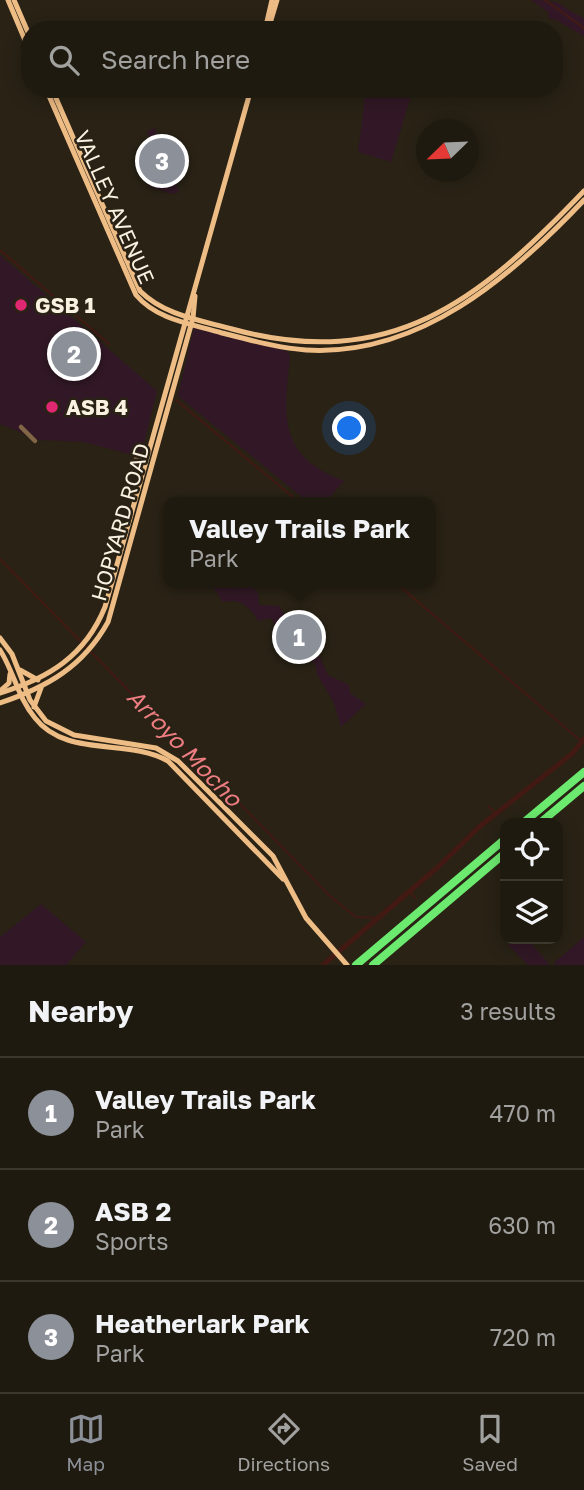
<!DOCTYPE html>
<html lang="en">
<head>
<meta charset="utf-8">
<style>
  :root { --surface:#1f1a10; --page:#272319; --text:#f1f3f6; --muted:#a1a19f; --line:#3c3830; --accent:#8c9099 }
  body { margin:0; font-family:"Golos Text",sans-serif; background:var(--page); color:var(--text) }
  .controls { position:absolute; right:21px; bottom:21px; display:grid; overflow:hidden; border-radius:14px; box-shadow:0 4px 18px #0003 }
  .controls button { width:63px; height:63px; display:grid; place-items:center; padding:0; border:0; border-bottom:2px solid var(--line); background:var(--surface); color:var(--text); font:35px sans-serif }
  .compass { position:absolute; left:416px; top:119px; width:63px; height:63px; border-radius:50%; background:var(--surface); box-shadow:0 4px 18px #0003; rotate:247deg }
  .you { position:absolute; left:350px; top:429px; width:24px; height:24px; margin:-18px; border:5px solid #fff; border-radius:50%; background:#1a73e8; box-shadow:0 0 0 10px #1a73e833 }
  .badge { display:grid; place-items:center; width:46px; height:46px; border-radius:50%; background:var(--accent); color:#fff; font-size:23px; font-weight:700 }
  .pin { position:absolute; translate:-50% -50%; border:4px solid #fff; box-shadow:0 2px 7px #0006 }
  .popup { position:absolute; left:163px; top:497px; width:273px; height:91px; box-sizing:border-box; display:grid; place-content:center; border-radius:14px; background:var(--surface); filter:drop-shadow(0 2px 5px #0005); font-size:23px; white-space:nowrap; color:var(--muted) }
  .popup b { font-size:26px; color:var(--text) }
  .popup::after { content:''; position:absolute; left:50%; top:100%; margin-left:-14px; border:14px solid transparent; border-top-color:var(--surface) }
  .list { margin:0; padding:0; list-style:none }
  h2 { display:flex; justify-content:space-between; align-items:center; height:91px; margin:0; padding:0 28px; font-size:30px }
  h2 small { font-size:23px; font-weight:400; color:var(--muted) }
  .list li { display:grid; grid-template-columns:46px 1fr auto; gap:21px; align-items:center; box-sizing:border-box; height:112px; padding:0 28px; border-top:2px solid var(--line) }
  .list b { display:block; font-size:26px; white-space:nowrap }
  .list p { margin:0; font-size:23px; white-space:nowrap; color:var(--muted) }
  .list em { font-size:23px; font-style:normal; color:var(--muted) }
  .icon { flex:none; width:38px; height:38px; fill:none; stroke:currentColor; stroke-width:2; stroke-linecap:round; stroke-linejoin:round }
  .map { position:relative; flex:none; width:584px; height:965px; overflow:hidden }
  .search { position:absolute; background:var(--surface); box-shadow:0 4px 18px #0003; left:21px; right:21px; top:21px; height:77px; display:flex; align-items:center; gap:18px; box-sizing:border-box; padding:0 24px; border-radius:28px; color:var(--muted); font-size:26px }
  .sheet { height:427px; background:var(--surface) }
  nav { display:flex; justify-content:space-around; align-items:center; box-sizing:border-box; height:98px; border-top:2px solid var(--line); background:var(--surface); font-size:19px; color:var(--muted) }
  nav a { display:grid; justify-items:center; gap:4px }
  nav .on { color:var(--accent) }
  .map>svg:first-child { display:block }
  .green { fill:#321826 }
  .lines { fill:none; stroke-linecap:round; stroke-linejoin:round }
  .stream { stroke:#431a13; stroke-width:2 }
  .river { stroke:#431a13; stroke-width:5 }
  .tertiary { stroke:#816646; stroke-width:4.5 }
  .secondary { stroke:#eebc85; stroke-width:5 }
  .motorway { stroke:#6cea6f; stroke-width:8 }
  .poi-dot { fill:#e02771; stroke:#292215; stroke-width:2.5 }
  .labels { text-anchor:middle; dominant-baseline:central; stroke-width:5; stroke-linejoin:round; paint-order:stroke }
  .street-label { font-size:21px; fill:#fbf1e1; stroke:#292215 }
  .poi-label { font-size:21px; font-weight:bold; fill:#fbf1e1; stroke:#292215; text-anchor:start }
  .water-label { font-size:23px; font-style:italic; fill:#ed7d81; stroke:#292215 }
</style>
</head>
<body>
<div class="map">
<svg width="584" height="965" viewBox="0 0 584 965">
  <rect width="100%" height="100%" fill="#292215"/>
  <g class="green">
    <path d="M531,0C567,0 557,6 584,18V36L556,20L549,19L548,12Z"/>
    <path d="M366,89H413L391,162L358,152Z"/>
    <path d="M155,128L179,192L173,194L150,187L148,183L159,169L158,158L147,131Z"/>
    <path d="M0,255L157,391L142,452L137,456L83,442L39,440L0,424Z"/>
    <path d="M194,327L287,351L290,356C284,418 277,455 344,481L325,502H308L178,396Z"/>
    <path d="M210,583H223L239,589L248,583L258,593L259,605L280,606C283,618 295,622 303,631C314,644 321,659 328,675L349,685L350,693L366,704L341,727L334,703L317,674L315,664L308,659V653L292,648L290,632H279L271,618L258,621C251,607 238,597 223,602Z"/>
    <path d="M41,904L86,942L66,965H0V937Z"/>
    <path d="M584,937V965H555L554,963Z"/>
    <path d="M513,939H527L550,965H528L508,945Z"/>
  </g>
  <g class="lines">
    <g class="stream">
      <path d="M545,0L584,28"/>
      <path d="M0,250L109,344"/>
      <path d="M176,400L299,502"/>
      <path d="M0,559L331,897L356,917L379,918"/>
      <path d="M396,583L581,741"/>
      <path d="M489,807L496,814"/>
      <path d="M410,891L415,898"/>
    </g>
    <path class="river" d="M323,965L438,867L479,827L573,753L584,739"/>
    <g class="tertiary">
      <path d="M21,427L35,441"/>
      <path d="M136,459L148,453"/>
      <path d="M131,462L141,477"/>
    </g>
    <g class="secondary">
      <path d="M8,0L30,52"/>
      <path d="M14,0L30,37"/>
      <path d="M265,30L272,0"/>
      <path d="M268,30L277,0"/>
      <path d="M46,89L136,295C157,320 192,324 222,333C250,340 278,348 306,350C419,357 511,277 584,200"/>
      <path d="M52,89L140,291C164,315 199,320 232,329C391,372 478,302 584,191"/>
      <path d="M0,638L12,654L30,700L46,721L74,735L156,748L178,761L273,856L306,918L347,965"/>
      <path d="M0,650C14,672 18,698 35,718C66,758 127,738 168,761L283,879"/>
      <path d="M20,670L38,680"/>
      <path d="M0,691L9,683L10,674"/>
      <path d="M0,693C49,678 85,656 105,607L251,89"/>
      <path d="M0,703C47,687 83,667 108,622L193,318L195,296"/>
      <path d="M34,707L41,688"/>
    </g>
    <g class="motorway">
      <path d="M523,823L584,772"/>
      <path d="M540,823L584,786"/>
      <path d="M356,965L505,839"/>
      <path d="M373,965L505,853"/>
    </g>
  </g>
  <g class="poi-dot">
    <circle cx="21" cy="305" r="7"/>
    <circle cx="52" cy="407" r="7"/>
  </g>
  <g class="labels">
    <g class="street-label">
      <text transform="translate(115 207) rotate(66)">VALLEY AVENUE</text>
      <text transform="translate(120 522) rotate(-74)">HOPYARD ROAD</text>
    </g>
    <g class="poi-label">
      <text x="35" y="305">GSB 1</text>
      <text x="66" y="407">ASB 4</text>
    </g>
    <g class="water-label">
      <text transform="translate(185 747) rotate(46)">Arroyo Mocho</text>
    </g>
  </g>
</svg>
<div class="controls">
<button><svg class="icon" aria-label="locate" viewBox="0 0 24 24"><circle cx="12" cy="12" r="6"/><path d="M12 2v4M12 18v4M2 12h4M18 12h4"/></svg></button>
<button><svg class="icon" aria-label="layers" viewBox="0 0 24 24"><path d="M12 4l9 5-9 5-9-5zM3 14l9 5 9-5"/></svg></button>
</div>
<svg class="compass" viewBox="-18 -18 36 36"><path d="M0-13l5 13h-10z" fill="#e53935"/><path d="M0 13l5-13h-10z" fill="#a1a19f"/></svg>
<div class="you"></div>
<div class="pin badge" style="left:299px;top:637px">1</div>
<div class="popup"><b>Valley Trails Park</b>Park</div>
<div class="pin badge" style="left:74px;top:354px">2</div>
<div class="pin badge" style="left:162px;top:161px">3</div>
<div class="search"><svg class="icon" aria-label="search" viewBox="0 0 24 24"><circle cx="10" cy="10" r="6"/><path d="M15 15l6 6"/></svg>Search here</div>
</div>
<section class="sheet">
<h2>Nearby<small>3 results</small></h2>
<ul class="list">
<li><span class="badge">1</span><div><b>Valley Trails Park</b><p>Park</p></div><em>470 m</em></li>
<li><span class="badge">2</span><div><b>ASB 2</b><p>Sports</p></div><em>630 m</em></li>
<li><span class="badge">3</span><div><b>Heatherlark Park</b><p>Park</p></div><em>720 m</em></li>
</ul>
</section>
<nav>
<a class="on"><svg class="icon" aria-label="map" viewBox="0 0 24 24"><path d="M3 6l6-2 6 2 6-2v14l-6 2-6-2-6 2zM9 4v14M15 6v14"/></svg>Map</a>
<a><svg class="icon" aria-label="directions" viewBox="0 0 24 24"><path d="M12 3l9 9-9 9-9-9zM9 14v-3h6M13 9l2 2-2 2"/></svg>Directions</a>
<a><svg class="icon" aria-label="saved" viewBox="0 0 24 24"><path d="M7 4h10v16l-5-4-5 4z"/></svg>Saved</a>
</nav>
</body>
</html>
